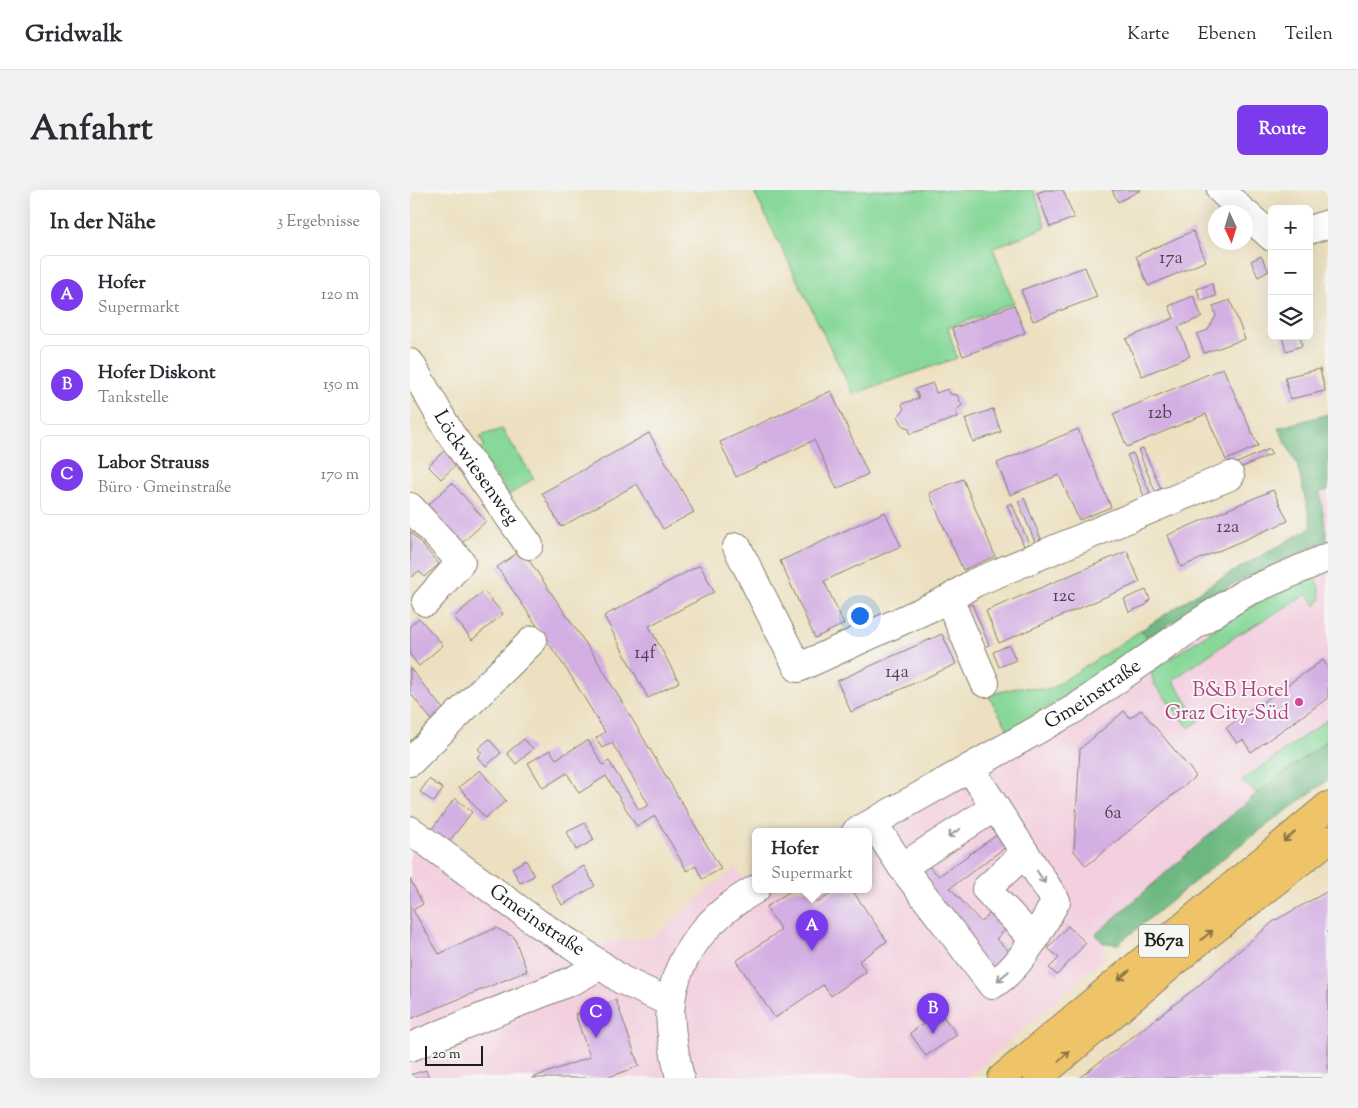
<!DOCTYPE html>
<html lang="de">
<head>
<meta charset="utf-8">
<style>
  :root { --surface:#fff; --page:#f2f2f3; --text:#2b2b33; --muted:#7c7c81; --line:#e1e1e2; --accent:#7c3aed }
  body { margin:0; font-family:"Sorts Mill Goudy",serif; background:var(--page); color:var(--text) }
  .controls { position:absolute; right:15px; top:15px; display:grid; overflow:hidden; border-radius:8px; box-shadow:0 5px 20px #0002 }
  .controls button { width:45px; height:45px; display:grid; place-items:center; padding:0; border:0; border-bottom:1px solid var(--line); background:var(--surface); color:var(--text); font:25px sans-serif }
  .compass { position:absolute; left:798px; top:15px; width:45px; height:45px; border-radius:50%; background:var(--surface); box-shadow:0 5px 20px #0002; rotate:176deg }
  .scale { position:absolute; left:15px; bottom:12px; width:58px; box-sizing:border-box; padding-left:5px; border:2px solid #1c1c1c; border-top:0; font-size:14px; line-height:18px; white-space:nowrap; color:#1c1c1c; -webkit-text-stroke:4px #f6f6f2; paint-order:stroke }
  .you { position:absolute; left:449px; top:425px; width:18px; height:18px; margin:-12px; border:4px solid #fff; border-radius:50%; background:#1a73e8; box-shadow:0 0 0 8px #1a73e833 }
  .badge { display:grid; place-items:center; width:32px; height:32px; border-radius:50%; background:var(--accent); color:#fff; font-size:16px; font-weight:700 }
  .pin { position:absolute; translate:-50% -41px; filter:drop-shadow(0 1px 2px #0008) }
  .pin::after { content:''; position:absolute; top:26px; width:18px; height:15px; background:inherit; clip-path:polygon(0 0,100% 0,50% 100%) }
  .popup { position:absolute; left:342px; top:638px; width:120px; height:65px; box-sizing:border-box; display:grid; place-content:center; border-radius:8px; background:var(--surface); filter:drop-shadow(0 1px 4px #0005); font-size:16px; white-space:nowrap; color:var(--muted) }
  .popup b { font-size:19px; color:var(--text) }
  .popup::after { content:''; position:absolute; left:50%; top:100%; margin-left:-10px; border:10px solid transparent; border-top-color:var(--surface) }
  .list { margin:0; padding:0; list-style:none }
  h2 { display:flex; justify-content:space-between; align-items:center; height:65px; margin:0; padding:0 20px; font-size:21px }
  h2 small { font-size:16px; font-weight:400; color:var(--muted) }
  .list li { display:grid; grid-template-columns:32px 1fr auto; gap:15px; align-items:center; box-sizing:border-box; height:80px; margin:0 10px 10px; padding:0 10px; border:1px solid var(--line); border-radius:8px }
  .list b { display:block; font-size:19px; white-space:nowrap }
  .list p { margin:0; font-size:16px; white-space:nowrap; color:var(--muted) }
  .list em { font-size:16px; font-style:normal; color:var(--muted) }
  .icon { flex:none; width:28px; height:28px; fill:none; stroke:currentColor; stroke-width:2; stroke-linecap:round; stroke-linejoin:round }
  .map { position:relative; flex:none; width:918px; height:888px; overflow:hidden; border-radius:8px }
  header { display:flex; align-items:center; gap:30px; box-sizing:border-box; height:70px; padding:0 25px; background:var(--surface); border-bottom:1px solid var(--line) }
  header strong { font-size:24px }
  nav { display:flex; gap:28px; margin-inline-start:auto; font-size:18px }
  .intro { display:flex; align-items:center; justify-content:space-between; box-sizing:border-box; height:120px; padding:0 30px }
  h1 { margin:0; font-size:35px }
  .button { padding:12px 22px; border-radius:8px; background:var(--accent); color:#fff; font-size:18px; font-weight:700 }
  main { display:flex; gap:30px; padding:0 30px }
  aside { flex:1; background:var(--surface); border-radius:8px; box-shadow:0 5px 20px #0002 }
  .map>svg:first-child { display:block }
  .built { fill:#f3cfdf }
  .green { fill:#87d899; stroke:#527a5a }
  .forest { fill:#6db881; stroke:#446a4e }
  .building { fill:#d3afe3 }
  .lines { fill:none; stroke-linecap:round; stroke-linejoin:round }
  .minor-casing { stroke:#847e6e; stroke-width:30 }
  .major-casing { stroke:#847e6e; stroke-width:30 }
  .minor { stroke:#fff; stroke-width:28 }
  .major { stroke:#efc469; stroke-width:28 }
  .oneway { stroke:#999 }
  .oneway2 { stroke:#867042 }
  .hotel-dot { fill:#d1479c; stroke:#f6f6f2; stroke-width:2 }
  .labels { text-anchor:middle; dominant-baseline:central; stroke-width:4; stroke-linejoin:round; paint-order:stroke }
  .number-label { font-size:18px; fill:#4a414e }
  .shield { fill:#f6f6f2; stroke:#5d5d5c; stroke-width:1 }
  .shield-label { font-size:19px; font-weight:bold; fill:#1c1c1c }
  .street-label { font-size:20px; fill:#1c1c1c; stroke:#f6f6f2 }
  .hotel-label { font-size:20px; fill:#b23c85; stroke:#f6f6f2; text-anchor:end }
</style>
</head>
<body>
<header>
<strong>Gridwalk</strong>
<nav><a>Karte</a><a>Ebenen</a><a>Teilen</a></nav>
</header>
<div class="intro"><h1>Anfahrt</h1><a class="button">Route</a></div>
<main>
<aside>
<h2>In der Nähe<small>3 Ergebnisse</small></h2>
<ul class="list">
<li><span class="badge">A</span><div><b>Hofer</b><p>Supermarkt</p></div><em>120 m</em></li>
<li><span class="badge">B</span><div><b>Hofer Diskont</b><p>Tankstelle</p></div><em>150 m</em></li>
<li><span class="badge">C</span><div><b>Labor Strauss</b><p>Büro · Gmeinstraße</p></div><em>170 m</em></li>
</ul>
</aside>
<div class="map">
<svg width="918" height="888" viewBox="0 0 918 888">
  <rect width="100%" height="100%" fill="#f6f6f2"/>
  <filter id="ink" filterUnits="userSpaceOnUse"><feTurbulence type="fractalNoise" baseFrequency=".02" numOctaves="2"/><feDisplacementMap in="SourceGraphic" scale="10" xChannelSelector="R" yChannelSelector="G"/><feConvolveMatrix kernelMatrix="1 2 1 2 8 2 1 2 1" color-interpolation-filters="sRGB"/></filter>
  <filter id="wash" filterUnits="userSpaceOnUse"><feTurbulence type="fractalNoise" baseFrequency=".0096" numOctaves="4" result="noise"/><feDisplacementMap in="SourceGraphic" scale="20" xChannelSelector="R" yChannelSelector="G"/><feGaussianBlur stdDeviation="1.12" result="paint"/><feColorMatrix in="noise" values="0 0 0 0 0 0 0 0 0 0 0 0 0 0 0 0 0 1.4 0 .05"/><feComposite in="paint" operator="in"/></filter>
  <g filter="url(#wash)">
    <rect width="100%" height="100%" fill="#ece0c0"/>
    <path class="built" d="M918,224V529L832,590L847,603L686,743L693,753L696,766L558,888H0V660L27,659L161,754L242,748L326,677L333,688L346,681V700H458V642H415L560,562L741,481L730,441L803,393L902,337L887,274L868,238Z"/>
    <g class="green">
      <path d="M343,0H624L636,37L583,58L604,113L538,138L547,168L443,204Z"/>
      <path d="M92,239L124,288L99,305L69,261L74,256L70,246Z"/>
      <path d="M899,384C909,389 909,399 911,409L906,416L898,404L826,446L763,490L789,531L779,538L744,494L741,481L826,425Z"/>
      <path d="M730,441L739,447L700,478L599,541L578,505L610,497L639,500Z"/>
      <path d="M918,529V550L847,603L832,591Z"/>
    </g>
    <g class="forest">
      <path d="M918,224V300L910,302L917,350L821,395L739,447L730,441L803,393L902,337L887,274L868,238Z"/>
      <path d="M918,550V590L826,658L708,754L693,753L686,744L847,603Z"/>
    </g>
    <g id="blocks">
      <g class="building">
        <path d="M635,0H653L664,28L640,37L627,3Z"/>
        <path d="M702,0H731L708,12Z"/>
        <path d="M783,41L796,71L738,96L726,66Z"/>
        <path d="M851,66L859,81L848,87L841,71Z"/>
        <path d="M675,77L687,107L623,131L611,100Z"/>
        <path d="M802,94L806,106L791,111L787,99Z"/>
        <path d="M783,106L792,127L768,137L780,166L732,186L716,149L764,128L759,116Z"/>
        <path d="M820,110L835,149L794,163L787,144L798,140L806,126L803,116Z"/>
        <path d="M604,115L615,143L553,166L542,139Z"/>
        <path d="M872,146H890L892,156L876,161Z"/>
        <path d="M813,178L848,256L816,270L796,224L717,257L703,224Z"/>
        <path d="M910,179L915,201L880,209L875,187Z"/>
        <path d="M523,193L526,203L538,199L540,204L547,205L552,215L546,221L548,227L500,244L499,238L493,236L488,226L494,220L492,214L509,208L505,199Z"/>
        <path d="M421,201L458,284L427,299L404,250L326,287L310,252Z"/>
        <path d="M583,219L591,242L563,252L555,229Z"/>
        <path d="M668,239L701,317L669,330L649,285L600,305L587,273Z"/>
        <path d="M239,243L284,322L253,339L227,294L151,337L132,303Z"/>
        <path d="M733,258L751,299L745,301L728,260Z"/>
        <path d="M859,259L862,264L821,282L818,277Z"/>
        <path d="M34,261L47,274L31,289L18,276Z"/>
        <path d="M723,263L740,303L734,306L717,265Z"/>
        <path d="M553,289L585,366L553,380L519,303Z"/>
        <path d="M42,293L76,331L52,353L18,315Z"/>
        <path d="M863,300L878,331L771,377L758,345Z"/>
        <path d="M614,308L631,349L625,352L608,311Z"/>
        <path d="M602,313L619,354L614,356L597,315Z"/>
        <path d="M475,322L491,356L414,391L434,434L405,448L370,371Z"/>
        <path d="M0,341L29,374L14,387L9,381L2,387L0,385Z"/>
        <path d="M112,360L187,470L311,679L292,689L286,676L277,681L245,626L227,637L196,586L169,603L157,583L133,598L118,573L140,560L146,569L178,550L193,575L199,571L229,620L239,615L202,553L192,558L186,548L195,542L161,486L87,377Z"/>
        <path d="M717,361L730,392L589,453L576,421Z"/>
        <path d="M290,375L304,402L239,436L269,492L238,508L194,426Z"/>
        <path d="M736,400L740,409L736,415L719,422L714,409Z"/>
        <path d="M74,401L93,424L62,450L44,427Z"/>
        <path d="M562,414L579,455L574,457L557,416Z"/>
        <path d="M9,428L33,455L9,476L0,465V436Z"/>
        <path d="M532,444L546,474L441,522L427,491Z"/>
        <path d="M599,455L606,470L589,477L583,462Z"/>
        <path d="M913,470L918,478V508L841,562L833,550L827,553L816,538Z"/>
        <path d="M0,478L37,524L25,534L0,503Z"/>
        <path d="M731,520L786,586L676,676L664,661L670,559L714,521L720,528Z"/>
        <path d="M79,549L91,563L76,576L67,567L72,563L68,559Z"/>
        <path d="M114,549L123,559L106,574L97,563Z"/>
        <path d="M70,580L96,611L75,628L49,597Z"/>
        <path d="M19,589L33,599L24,612L10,602Z"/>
        <path d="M45,608L62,622L38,653L21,640Z"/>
        <path d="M175,633L184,650L166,660L157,642Z"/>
        <path d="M595,639L604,651L540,698L571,732L582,721L597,738L586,749L600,762L581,780L502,686L515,673L529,686Z"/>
        <path d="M116,670L124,686L110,693L102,678Z"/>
        <path d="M174,676L185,696L152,715L141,695Z"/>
        <path d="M0,689L13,714L3,720L29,764L86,738L104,747L117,781L0,829Z"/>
        <path d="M382,700H398L407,713L427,700H442L477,751L449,771L456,782L421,806L413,795L365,828L326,771L371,740L356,717Z"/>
        <path d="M918,701V888H669L787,797L864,731Z"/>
        <path d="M658,736L676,753L647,785L639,778L649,768L638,758Z"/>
        <path d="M206,810L229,876L196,888H122L180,867L165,824Z"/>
        <path d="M530,822L547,845L516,866L500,843Z"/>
        <path d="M16,880L19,888H0V885Z"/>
      </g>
    </g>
  </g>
  <g filter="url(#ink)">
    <use href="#blocks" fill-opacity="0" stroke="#847e6e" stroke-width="1"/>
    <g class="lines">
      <g class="minor-casing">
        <g id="minor">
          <path d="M811,0L833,22"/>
          <path d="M836,24L862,47"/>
          <path d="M899,40L918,34"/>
          <path id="s1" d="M0,173L40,243L119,355"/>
          <path d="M0,317L51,372L16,412"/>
          <path d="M327,357L388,478L539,409"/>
          <path d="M575,493L539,409L564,393L820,286"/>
          <path d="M0,572L123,450"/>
          <path d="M463,633L492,677L585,617"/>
          <path id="s2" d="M0,640L129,734L161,754L212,790L261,813"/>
          <path id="s3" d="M446,642L666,518L788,433L835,403L918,367"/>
          <path d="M615,663L576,699L624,750"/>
          <path d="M492,677L582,795C612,777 629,740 646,711L560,578"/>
          <path d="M0,857L166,789L191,775"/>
          <path d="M270,888C265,866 258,834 261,811C268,761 303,723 346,699"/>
        </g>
      </g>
      <g class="major-casing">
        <g id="major">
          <path d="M592,888L918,616"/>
          <path d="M628,888L781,758L918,650"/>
        </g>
      </g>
      <use href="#minor" class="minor"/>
      <use href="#major" class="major"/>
    </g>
    <defs><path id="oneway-shaft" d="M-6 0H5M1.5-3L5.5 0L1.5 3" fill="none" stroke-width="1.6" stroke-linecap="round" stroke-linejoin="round" transform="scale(1.25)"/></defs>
    <g class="oneway">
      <use href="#oneway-shaft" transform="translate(544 643) rotate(147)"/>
      <use href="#oneway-shaft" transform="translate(631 687) rotate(57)"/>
      <use href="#oneway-shaft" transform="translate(593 786) rotate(140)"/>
    </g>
    <g class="oneway2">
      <use href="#oneway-shaft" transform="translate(879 647) rotate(141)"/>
      <use href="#oneway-shaft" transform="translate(797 745) rotate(-39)"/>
      <use href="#oneway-shaft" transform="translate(714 785) rotate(140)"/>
      <use href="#oneway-shaft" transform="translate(654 866) rotate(-41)"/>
    </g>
  </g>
  <circle class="hotel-dot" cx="889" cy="512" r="5"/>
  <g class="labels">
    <g class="number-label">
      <text x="761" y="69">17a</text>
      <text x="750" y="224">12b</text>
      <text x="818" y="338">12a</text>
      <text x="654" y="407">12c</text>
      <text x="235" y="464">14f</text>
      <text x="487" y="483">14a</text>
      <text x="703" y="624">6a</text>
    </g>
    <rect class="shield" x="729" y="734.5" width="50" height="33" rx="4"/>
    <g class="shield-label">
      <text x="754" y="751">B67a</text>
    </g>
    <g class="street-label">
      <text stroke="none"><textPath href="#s1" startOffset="124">Löckwiesenweg</textPath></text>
      <text stroke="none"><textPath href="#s3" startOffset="274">Gmeinstraße</textPath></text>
      <text stroke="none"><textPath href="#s2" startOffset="156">Gmeinstraße</textPath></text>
    </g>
    <g class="hotel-label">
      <text x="879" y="501">B&amp;B Hotel<tspan x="879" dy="23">Graz City-Süd</tspan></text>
    </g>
  </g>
</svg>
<div class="controls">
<button>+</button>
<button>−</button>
<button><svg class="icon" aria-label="layers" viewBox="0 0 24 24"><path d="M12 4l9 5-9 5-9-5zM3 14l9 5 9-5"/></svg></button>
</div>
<svg class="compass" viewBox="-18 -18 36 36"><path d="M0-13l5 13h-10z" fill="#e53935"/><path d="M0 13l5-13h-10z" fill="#7c7c81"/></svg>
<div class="scale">20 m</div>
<div class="you"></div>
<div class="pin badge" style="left:402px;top:761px">A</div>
<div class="popup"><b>Hofer</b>Supermarkt</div>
<div class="pin badge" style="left:523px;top:844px">B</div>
<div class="pin badge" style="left:186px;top:848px">C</div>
</div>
</main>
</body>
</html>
